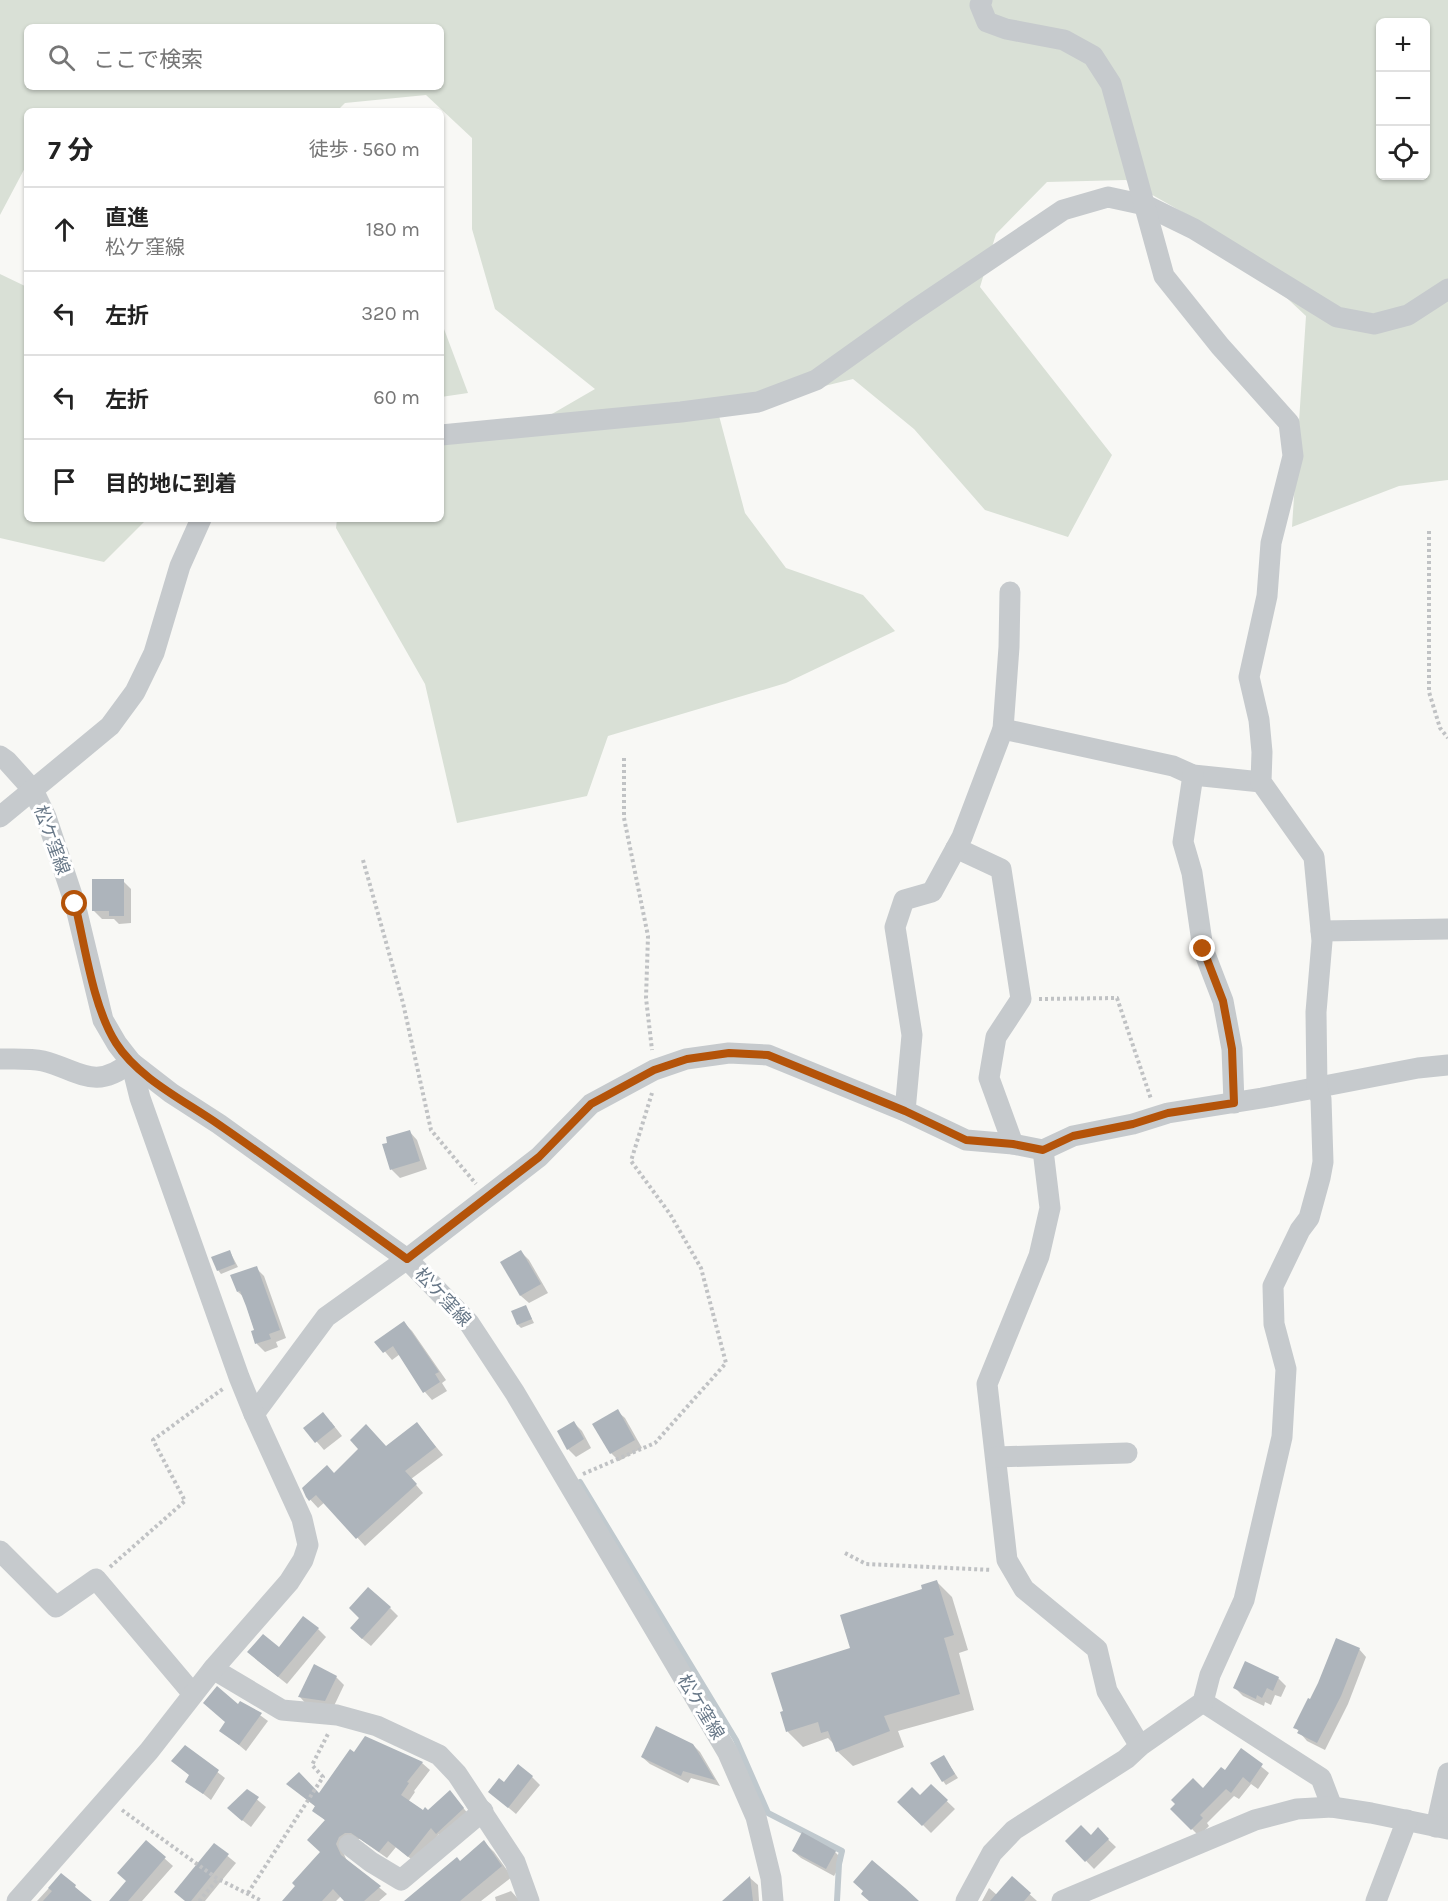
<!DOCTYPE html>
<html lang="ja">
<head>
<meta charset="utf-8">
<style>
  :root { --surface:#fff; --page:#f6f6f6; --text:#222; --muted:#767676; --line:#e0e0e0 }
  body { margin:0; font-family:Karla,"Noto Sans JP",sans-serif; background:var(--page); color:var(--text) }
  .controls { position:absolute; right:18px; top:18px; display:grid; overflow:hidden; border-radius:9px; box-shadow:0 2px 4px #0004 }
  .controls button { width:54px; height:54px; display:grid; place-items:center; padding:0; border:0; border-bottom:2px solid var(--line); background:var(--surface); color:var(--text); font:30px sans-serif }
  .stop { position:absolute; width:18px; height:18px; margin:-14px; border:4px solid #b45309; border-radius:50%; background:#fff }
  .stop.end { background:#b45309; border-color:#fff; box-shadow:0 2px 6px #0008 }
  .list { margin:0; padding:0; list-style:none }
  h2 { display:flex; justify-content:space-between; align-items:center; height:78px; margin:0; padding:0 24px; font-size:26px }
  h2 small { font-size:20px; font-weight:400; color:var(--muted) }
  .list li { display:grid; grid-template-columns:39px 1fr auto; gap:18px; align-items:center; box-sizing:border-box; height:84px; padding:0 24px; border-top:2px solid var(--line) }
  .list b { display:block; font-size:22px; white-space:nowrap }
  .list p { margin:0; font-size:20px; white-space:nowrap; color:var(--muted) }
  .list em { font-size:20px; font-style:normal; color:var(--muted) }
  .icon { flex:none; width:33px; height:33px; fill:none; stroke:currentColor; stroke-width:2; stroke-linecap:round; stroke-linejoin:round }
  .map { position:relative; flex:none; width:1448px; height:1901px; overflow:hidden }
  .search { position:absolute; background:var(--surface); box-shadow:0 2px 4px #0004; left:24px; top:24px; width:420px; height:66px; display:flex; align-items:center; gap:15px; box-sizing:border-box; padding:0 21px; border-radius:9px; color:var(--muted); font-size:22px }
  .panel { position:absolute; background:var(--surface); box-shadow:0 2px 4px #0004; left:24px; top:108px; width:420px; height:414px; border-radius:9px }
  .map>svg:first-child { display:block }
  .green { fill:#d9e0d6; fill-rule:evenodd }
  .shadow { fill:#0003 }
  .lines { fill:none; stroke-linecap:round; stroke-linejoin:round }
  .stream { stroke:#c0c9ce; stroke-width:6 }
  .building { fill:#adb4bb }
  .path { stroke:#c0c2c4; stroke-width:4; stroke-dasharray:3 3; stroke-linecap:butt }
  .minor { stroke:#c6cacd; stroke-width:21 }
  .route { stroke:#b45309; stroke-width:8 }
  .labels { text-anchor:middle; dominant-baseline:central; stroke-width:6; stroke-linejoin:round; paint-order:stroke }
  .street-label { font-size:18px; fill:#677787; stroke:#fff }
</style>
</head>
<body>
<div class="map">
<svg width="1448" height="1901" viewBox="0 0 1448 1901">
  <rect width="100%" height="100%" fill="#f8f8f5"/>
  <g class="green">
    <path d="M0,0H1448V480L1399,486L1292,527L1306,316L1214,230L1126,180L1047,182L996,234L980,287L1112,455L1068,537L985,510L914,429L853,379L718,412L745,513L786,568L863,595L895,631L786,683L608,736L587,796L457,823L425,684L336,528L337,519H441V443L526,429L595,389L495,309L472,229V138L426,95L345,103L337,111H27V164L0,215ZM1380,22H1426V176H1380ZM27,27H441V87H27Z"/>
    <path d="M0,274L27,287V519H147L104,562L0,538Z"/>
    <path d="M441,321L468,393L441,397Z"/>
  </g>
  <g class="shadow">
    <path d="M123,881L131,889V923L119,924L114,919H102L94,911Z"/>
    <path d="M409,1131L417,1140L427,1169L400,1178L392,1170L384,1145Z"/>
    <path d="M230,1252L238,1267L221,1274L218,1270Z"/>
    <path d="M521,1252L529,1260L548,1293L529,1303L521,1296Z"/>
    <path d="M256,1268L264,1276L286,1338L276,1342L278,1347L265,1352L257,1344L253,1332L256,1331L245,1298L238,1292Z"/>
    <path d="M526,1307L534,1323L521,1328L518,1325Z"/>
    <path d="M404,1323L412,1331L446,1380L442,1383L447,1391L432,1400L425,1392L400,1354L392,1360L377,1342Z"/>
    <path d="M617,1411L625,1418L642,1448L619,1461L611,1453Z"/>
    <path d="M331,1422L342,1436L324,1450L305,1428Z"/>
    <path d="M574,1423L582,1431L591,1448L576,1457L568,1449Z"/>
    <path d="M417,1424L443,1455L411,1479L423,1493L365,1546L325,1502L318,1508L307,1496L334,1475L386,1447Z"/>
    <path d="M937,1582L952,1597L968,1650L959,1653L974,1710L898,1731L904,1747L853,1766L837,1751L835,1745L828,1738L803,1747L788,1732L782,1713L852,1649Z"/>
    <path d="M390,1608L398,1616L371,1646L359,1636Z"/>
    <path d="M318,1629L326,1637L287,1684L257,1660Z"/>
    <path d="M1359,1649L1366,1657L1348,1704L1325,1750L1307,1741L1295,1727L1310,1701Z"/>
    <path d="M336,1677L344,1685L333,1708L307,1705L300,1697Z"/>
    <path d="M1278,1678L1286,1686L1281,1697L1275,1695L1271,1705L1265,1702L1264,1706L1243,1696L1235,1688Z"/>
    <path d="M239,1706L249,1707L268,1721L246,1751L221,1730Z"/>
    <path d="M366,1738L422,1763L430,1770L414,1791L415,1792L408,1802L423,1812H428L450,1792L470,1816L444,1840L439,1834L416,1863L396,1847L387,1858L360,1839L352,1840L343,1852L347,1861L387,1894L379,1901H346L341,1896L336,1901H291L322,1852L326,1821L314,1810L316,1807L288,1784L320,1795Z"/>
    <path d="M692,1744L700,1752L720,1786L691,1778L688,1783L650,1764L642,1757Z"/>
    <path d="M185,1747L225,1778L211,1800L187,1781L191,1776Z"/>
    <path d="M1241,1750L1269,1773L1258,1789L1251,1784L1239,1799L1234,1796L1207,1823L1209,1826L1199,1836L1172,1809L1203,1791L1225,1772Z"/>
    <path d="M944,1757L958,1778L946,1785L943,1781Z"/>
    <path d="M532,1777L540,1785L516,1814L498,1799L504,1784Z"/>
    <path d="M931,1786L955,1809L931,1833L900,1802L920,1797Z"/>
    <path d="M247,1791L266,1807L251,1827L237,1816Z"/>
    <path d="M1098,1830L1116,1847L1094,1869L1067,1841L1091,1837Z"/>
    <path d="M146,1842L173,1866L142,1901H111L127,1882Z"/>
    <path d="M484,1842L494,1852L512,1877L481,1901H406L460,1863Z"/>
    <path d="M214,1845L236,1863L205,1901H185Z"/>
    <path d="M793,1851L835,1852L843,1860L834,1876L801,1858Z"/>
    <path d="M61,1875L90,1901H37Z"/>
    <path d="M750,1878L758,1885L759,1901H724Z"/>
    <path d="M1012,1878L1037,1901H982L989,1888L997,1895Z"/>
    <path d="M511,1891L520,1901H496L495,1897Z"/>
  </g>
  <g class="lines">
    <path class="stream" d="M580,1482L736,1740L768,1813L842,1851L839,1864L837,1901"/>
  </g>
  <g class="building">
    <path d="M92,879H124V916H109V911H92Z"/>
    <path d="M410,1130L420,1161L390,1170L382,1144L387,1143L386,1137Z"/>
    <path d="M230,1250L235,1264L217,1271L211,1257Z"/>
    <path d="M521,1250L541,1284L520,1296L500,1262Z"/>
    <path d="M257,1266L280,1330L269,1334L271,1339L255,1344L251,1331L254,1330L246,1306L240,1291L237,1292L230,1275Z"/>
    <path d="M526,1305L532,1319L517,1325L511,1311Z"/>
    <path d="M404,1321L439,1372L435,1374L440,1382L423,1393L393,1346L383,1353L374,1342Z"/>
    <path d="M618,1409L635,1440L610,1454L592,1424Z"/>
    <path d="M323,1412L335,1427L315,1443L303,1428Z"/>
    <path d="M574,1421L584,1439L567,1450L557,1431Z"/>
    <path d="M417,1422L436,1447L405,1471L417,1484L356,1539L316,1495L309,1501L306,1497L302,1488L327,1465L334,1473L358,1449L350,1440L366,1424L386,1446Z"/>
    <path d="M937,1580L954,1635L944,1638L960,1694L884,1716L890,1731L836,1752L828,1731L821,1733L818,1722L786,1732L780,1712L783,1711L771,1673L850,1648L840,1615L922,1589L921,1585Z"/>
    <path d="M368,1587L391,1607L362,1639L350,1628L359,1618L349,1608Z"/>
    <path d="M303,1616L319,1628L278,1677L247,1652L263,1634L279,1647Z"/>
    <path d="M1336,1638L1360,1648L1341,1696L1317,1743L1297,1733L1299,1730L1293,1728L1308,1698L1310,1699L1318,1683Z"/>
    <path d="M1245,1661L1279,1677L1273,1691L1267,1688L1262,1698L1257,1695L1256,1699L1233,1688Z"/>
    <path d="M314,1664L337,1676L325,1701L298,1697Z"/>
    <path d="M217,1686L238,1704L240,1701L262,1713L239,1745L219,1731L225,1722L203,1703Z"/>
    <path d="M656,1726L693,1744L715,1780L683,1771L681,1776L641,1757Z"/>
    <path d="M365,1736L423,1762L407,1782L409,1783L401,1795L423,1810L425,1807L428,1810L450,1790L464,1808L436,1834L431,1828L408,1857L388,1841L379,1852L351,1833H345L339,1837L336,1844L341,1855L381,1886L364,1901H344L333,1889L322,1901H282L295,1886L292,1883L320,1852L307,1840L325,1820L312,1811L315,1806L286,1784L299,1772L319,1793L350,1749L354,1752Z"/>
    <path d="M185,1745L219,1770L203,1794L185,1782L189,1775L171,1761Z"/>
    <path d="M1241,1748L1263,1764L1250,1783L1243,1777L1231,1793L1226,1789L1200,1815L1203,1818L1191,1830L1170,1809L1175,1804L1171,1800L1193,1778L1203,1788L1221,1767L1225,1770Z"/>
    <path d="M944,1755L955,1774L942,1782L930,1763Z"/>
    <path d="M518,1764L533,1776L508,1808L488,1792L499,1778L504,1782Z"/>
    <path d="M931,1784L948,1800L922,1826L897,1802L912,1787L920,1795Z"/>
    <path d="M247,1789L259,1797L242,1821L227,1808Z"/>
    <path d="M1081,1825L1091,1835L1098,1827L1109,1839L1085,1862L1065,1841Z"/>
    <path d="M802,1832L836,1851L826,1869L792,1851Z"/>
    <path d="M146,1840L166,1857L128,1901H109L126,1881L117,1873Z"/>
    <path d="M484,1840L502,1866L460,1901H404L457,1857L460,1861Z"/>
    <path d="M214,1843L229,1854L191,1901H185L174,1892Z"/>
    <path d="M872,1860L905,1888L919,1901H869L861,1894L863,1891L853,1882Z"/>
    <path d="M61,1873L76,1885L75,1887L92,1901H43L52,1891L48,1888Z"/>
    <path d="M750,1876L753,1901H722Z"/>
    <path d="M1012,1876L1031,1893L1024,1901H990Z"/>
  </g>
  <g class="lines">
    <g class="path">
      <path d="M1429,531V692L1440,728L1448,738"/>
      <path d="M624,758V818L648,936L646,998L652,1050"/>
      <path d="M363,860L403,1003L431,1130L476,1184"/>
      <path d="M1039,999L1117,998L1151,1099"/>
      <path d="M583,1474L655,1443L726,1363L701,1268L670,1214L631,1161L652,1093"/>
      <path d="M845,1553L866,1564L992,1570"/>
      <path d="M110,1567L185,1501L153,1440L224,1388"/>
      <path d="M122,1810L218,1879L262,1901"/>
      <path d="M248,1893L323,1777L312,1765L329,1732"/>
      <path d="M199,1901L218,1879"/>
    </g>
    <g class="minor">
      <path d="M441,435L681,412L758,402L816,380L910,313L1063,210L1108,197L1145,205L1194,229L1337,317L1374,324L1408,315L1448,289"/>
      <path d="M1003,729L1173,766L1193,775L1261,782"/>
      <path d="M0,756L7,761L33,790L46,817L75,904L103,1020L117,1044L131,1062L171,1093L219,1124L407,1259L469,1323L515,1393L728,1753L756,1817L771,1878L773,1901"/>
      <path d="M1193,775L1183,842L1192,873L1203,949L1223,1001L1232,1049L1234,1103"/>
      <path d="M0,817L110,726L135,692L154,653L180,566L201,519"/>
      <path d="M956,848L1001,869L1021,999L996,1037L989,1078L1013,1144"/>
      <path d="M1321,931L1448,929"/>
      <path d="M0,1059C13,1059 30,1058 43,1061C79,1070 94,1092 131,1062"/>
      <path d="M905,1111L912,1035L895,927L904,900L932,892L962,837L1003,729L1009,647L1010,592"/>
      <path d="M1043,1150L1050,1208L1039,1256L987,1384L1007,1560L1024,1589L1097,1649L1107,1691L1140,1746"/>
      <path d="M254,1414L326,1317L407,1259L539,1157L591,1104L654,1070L686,1059L729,1053L768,1055L905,1111L966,1140L1013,1144L1043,1150L1073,1136L1133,1124L1168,1113L1262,1098L1418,1068L1448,1065"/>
      <path d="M996,1457L1127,1453"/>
      <path d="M0,1551L56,1607L96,1579L193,1694"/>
      <path d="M213,1669L282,1710L337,1715L377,1726L439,1755L457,1774L515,1862L529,1901"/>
      <path d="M1203,1702L1321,1778L1332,1807"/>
      <path d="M1436,1827L1448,1773"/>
      <path d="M349,1845L371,1862L401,1880L483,1811"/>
      <path d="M17,1901L149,1751L213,1669L289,1582L303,1560L308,1545L302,1519L254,1414L239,1377L140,1098L131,1062"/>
      <path d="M966,1901L992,1853L1014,1830L1126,1759L1140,1746L1203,1702L1210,1675L1244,1600L1282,1437L1286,1369L1274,1324L1273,1286L1300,1230L1309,1218L1320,1178L1323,1162L1321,1099L1317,1088L1316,1012L1322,941L1314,857L1261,782L1262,752L1259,720L1249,677L1267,596L1271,543L1293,456L1289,423L1220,346L1164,276L1111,84L1093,56L1064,40L1006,29L987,22L980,5L982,0"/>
      <path d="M1062,1901L1255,1820L1297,1809L1332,1807L1371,1813L1448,1829"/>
      <path d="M1376,1901L1407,1820"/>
    </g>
  </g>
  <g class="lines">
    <path class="route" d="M75,904C85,946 93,1007 116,1043C138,1078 185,1101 218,1124C282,1168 344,1214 407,1259L539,1157L591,1104L654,1070L687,1059L729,1053L768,1055L905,1111L966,1140L1013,1144L1043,1150L1073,1136L1133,1124L1168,1113L1234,1103L1232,1049L1223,1001L1203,949"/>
  </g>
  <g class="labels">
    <g class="street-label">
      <text transform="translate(52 840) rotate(70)">松ケ窪線</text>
      <text transform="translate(443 1297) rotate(47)">松ケ窪線</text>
      <text transform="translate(701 1707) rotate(59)">松ケ窪線</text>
    </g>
  </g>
</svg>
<div class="controls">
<button>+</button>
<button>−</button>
<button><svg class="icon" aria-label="locate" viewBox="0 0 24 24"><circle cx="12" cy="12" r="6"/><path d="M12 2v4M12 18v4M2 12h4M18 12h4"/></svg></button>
</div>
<div class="stop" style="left:75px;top:904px"></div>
<div class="stop end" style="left:1203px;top:949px"></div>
<div class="search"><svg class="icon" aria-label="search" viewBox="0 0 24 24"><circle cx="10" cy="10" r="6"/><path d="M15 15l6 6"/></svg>ここで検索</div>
<section class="panel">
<h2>7 分<small>徒歩 · 560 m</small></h2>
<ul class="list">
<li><svg class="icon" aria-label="ahead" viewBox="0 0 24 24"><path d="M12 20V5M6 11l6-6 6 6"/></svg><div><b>直進</b><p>松ケ窪線</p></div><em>180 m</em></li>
<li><svg class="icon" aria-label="left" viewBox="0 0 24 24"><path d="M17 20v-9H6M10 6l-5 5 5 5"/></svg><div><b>左折</b></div><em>320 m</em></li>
<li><svg class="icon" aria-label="left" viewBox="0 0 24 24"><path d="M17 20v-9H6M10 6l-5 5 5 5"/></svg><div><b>左折</b></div><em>60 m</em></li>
<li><svg class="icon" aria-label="arrive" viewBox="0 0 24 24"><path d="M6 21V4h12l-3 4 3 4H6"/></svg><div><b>目的地に到着</b></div></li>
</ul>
</section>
</div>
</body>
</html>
